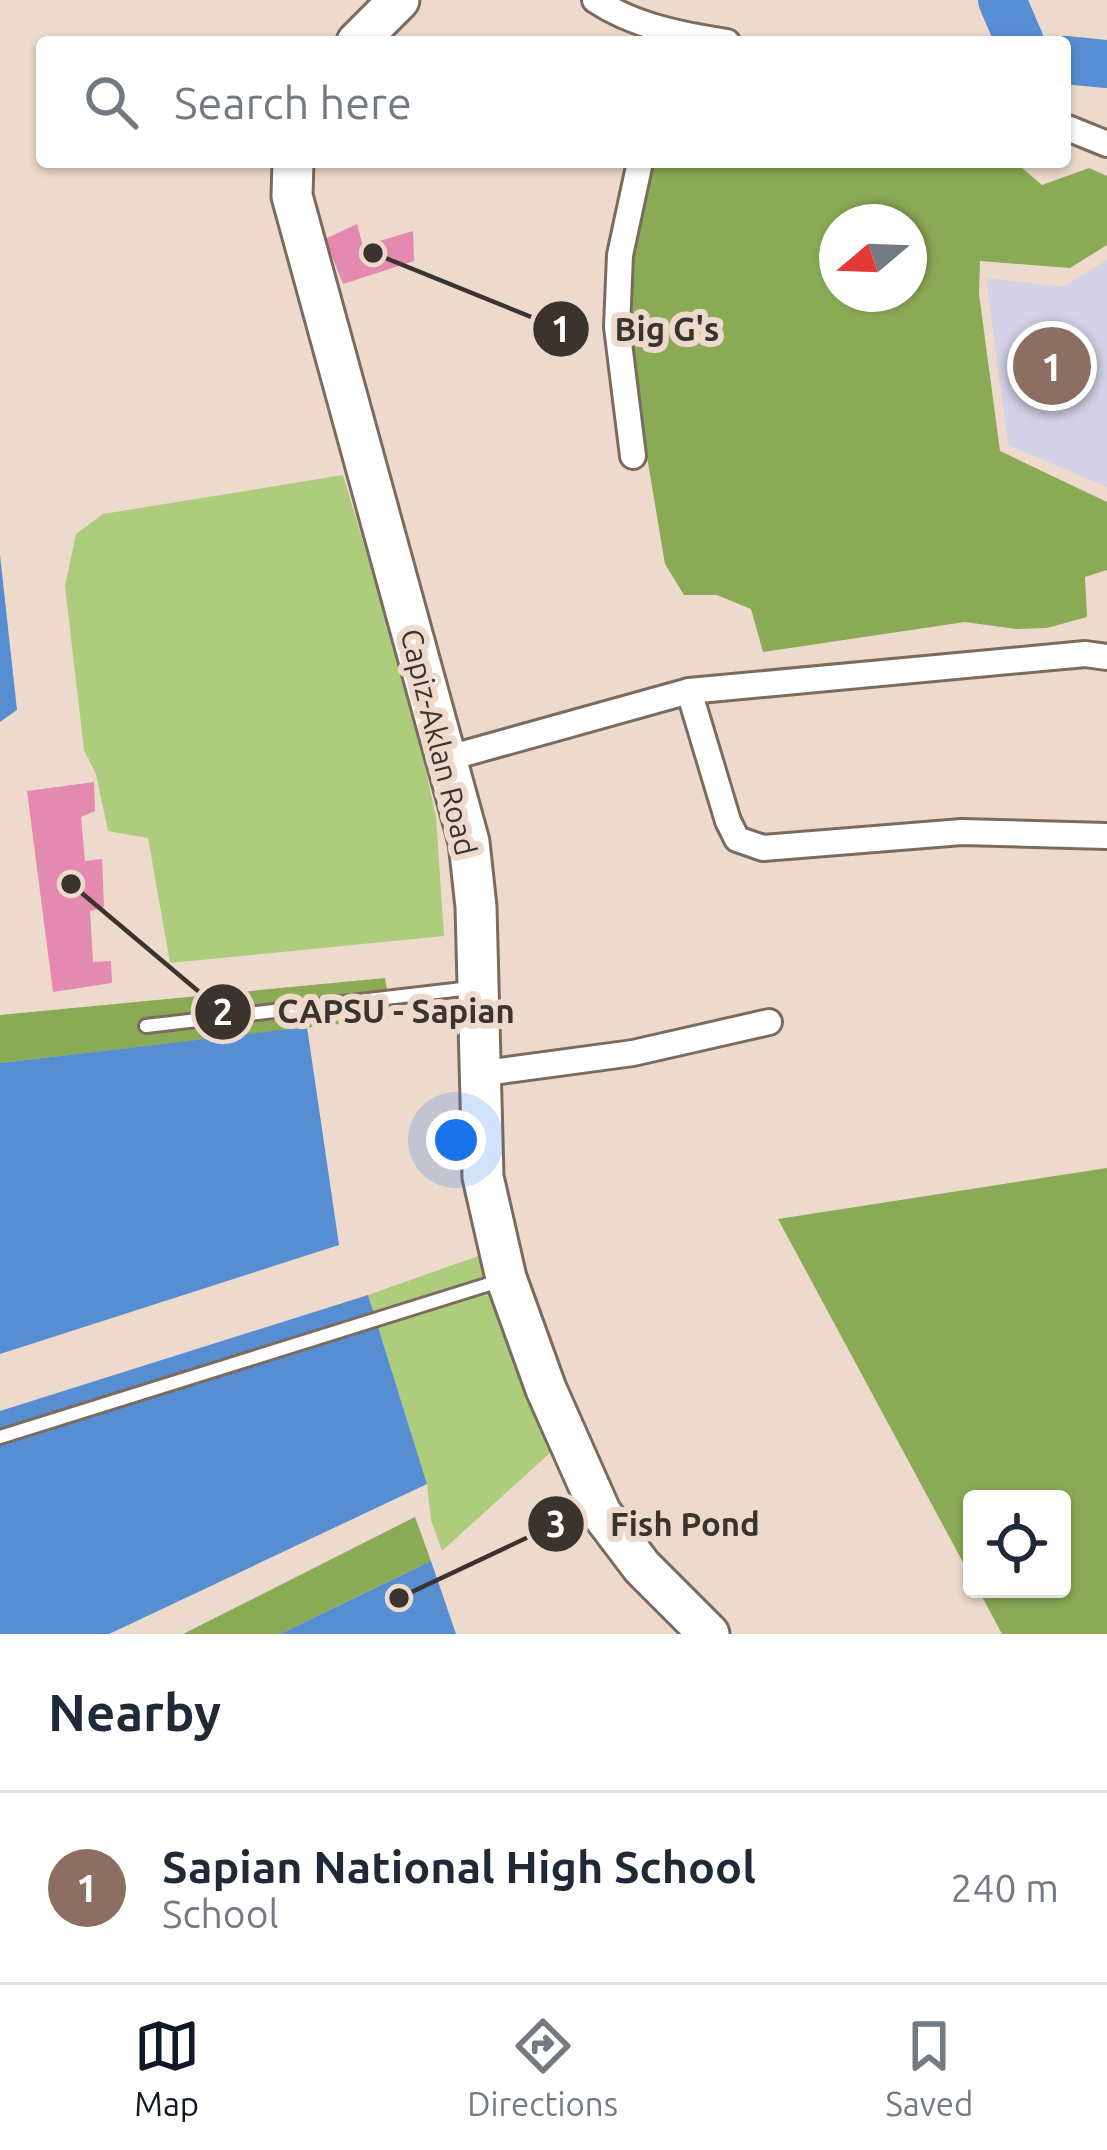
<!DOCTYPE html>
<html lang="en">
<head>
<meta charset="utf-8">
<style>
  :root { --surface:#fff; --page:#f2f2f3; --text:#1f2937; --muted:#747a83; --line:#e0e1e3; --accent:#111827 }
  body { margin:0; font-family:Ubuntu,sans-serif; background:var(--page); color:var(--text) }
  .controls { position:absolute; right:36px; bottom:36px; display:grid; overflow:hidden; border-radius:12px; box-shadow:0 3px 9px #0004 }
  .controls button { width:108px; height:108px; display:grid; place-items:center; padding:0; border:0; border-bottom:3px solid var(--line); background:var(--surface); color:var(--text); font:60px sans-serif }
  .compass { position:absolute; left:819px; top:204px; width:108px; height:108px; border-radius:50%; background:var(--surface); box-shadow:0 3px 9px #0004; rotate:251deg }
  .you { position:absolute; left:456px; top:1140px; width:42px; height:42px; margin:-30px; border:9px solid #fff; border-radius:50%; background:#1a73e8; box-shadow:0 0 0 18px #1a73e833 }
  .badge { display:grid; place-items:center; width:78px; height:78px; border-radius:50%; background:var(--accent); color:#fff; font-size:39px; font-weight:700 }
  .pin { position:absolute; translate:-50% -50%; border:6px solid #fff; box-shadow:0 3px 12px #0006 }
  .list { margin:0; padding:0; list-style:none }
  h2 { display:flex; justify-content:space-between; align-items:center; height:156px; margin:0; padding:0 48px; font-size:51px }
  h2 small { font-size:39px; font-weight:400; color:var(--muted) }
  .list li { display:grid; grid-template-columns:78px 1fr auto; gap:36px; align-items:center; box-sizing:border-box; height:192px; padding:0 48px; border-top:3px solid var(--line) }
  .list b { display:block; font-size:45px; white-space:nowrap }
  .list p { margin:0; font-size:39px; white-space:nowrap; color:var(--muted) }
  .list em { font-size:39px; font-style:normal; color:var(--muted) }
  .icon { flex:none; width:66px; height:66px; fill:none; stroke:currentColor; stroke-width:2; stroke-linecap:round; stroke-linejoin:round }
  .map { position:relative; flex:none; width:1107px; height:1634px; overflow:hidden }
  .search { position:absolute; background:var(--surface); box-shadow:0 3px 9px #0004; left:36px; right:36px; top:36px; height:132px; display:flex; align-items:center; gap:30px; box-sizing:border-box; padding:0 42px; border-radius:12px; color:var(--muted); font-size:45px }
  .sheet { height:348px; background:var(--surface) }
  nav { display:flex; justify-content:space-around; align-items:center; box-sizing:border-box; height:168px; border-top:3px solid var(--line); background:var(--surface); font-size:33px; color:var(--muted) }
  nav a { display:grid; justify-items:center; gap:6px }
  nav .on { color:var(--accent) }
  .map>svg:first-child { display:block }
  .education { fill:#d5d1e7 }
  .green { fill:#adcc7c }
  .forest { fill:#8baa55; fill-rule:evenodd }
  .water { fill:#578dd1 }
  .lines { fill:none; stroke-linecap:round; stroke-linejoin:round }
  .river { stroke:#578dd1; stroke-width:48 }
  .building { fill:#e48ab1 }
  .service-casing { stroke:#7b6b5e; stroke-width:18 }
  .minor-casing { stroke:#7b6b5e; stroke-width:30 }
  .primary-casing { stroke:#7b6b5e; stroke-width:45 }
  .service { stroke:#fff; stroke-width:12 }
  .minor { stroke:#fff; stroke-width:24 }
  .primary { stroke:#fff; stroke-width:39 }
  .labels { text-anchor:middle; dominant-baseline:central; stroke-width:12; stroke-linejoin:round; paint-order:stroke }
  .street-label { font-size:30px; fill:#3b342e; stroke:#eddacc }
  .leader { fill:none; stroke:#3b342e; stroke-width:4.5 }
  .callout-dot { fill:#3b342e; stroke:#eddacc; stroke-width:4.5 }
  .mark-label { font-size:36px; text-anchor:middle; font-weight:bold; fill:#fff }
  .callout-label { font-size:33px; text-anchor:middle; font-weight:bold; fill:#3b342e; stroke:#eddacc; stroke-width:12; stroke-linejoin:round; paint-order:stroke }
</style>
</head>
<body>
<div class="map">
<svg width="1107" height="1634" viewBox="0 0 1107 1634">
  <rect width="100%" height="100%" fill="#eddacc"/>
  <path class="education" d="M1107,260V487L1008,445L986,278L1063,287Z"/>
  <g class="green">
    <path d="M343,475L409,694L436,817L444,936L170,963L148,838L108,831L96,774L84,750L65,586L76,534L103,514Z"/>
    <path d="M484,1254L562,1442L442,1551L431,1520L427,1484L368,1295Z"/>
  </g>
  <g class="forest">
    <path d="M637,162H1015L1042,185L1089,168L1107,176V245L1070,268L980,261L979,294L1000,451L1107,502V570L1085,577L1087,617L1047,628L1016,629L965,622L763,652L751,609L717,595H684L665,564L640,415L627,272ZM837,222H909V294H837Z"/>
    <path d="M385,978L392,1018L0,1063V1015Z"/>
    <path d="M1107,1168V1634H1002L978,1589H1062V1499H972V1579L778,1219Z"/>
    <path d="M415,1517L431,1561L280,1634H183Z"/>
  </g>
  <g class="water">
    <path d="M0,555L17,710L0,722Z"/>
    <path d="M307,1027L339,1245L0,1354V1063Z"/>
    <path d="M368,1295L427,1484L109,1634H0V1411Z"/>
    <path d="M431,1561L456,1634H280Z"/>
  </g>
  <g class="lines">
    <g class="river">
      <path d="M1002,0L1020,42"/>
      <path d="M1065,60L1107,64"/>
    </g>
  </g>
  <g class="building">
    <path d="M357,224L363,246L413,231L414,261L343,284L325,239Z"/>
    <path d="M94,782L95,811L81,817L85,861L102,859L104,907L90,911L93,962L111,961L112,983L53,992L27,791Z"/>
  </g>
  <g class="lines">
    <g class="service-casing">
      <g id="service">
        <path d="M146,1026L471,988"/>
        <path d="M0,1437L499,1281"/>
      </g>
    </g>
    <g class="minor-casing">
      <g id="minor">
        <path d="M595,0C634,26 681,35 727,42"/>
        <path d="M1065,127L1107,144"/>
        <path d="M633,456L617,327L620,255L640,162"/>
        <path d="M689,691L728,821L737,839L763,848L962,832L1107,836"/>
        <path d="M445,759L689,691L1085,654L1107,657"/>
        <path d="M478,1074L633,1053L769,1022"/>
      </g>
    </g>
    <g class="primary-casing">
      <g id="primary">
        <path d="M357,42L399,0"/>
        <path d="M293,162L292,196L469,842L476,907L483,1177L506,1278L546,1389L601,1513L642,1567L709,1634"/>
      </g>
    </g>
    <use href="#service" class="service"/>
    <use href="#minor" class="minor"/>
    <use href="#primary" class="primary"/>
  </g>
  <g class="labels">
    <g class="street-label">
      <text transform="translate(439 742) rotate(76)">Capiz-Aklan Road</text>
    </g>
  </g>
  <path class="leader" d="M373 253L561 329M71 884L223 1012M399 1598L556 1524"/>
  <g class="callout-dot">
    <circle cx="373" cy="253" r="12"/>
    <circle cx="71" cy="884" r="12"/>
    <circle cx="399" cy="1598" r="12"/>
    <circle cx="561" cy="329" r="30"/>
    <circle cx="223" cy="1012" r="30"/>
    <circle cx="556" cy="1524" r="30"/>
  </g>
  <g class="mark-label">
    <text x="561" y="342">1</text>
    <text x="223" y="1025">2</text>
    <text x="556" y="1537">3</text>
  </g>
  <g class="callout-label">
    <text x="667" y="341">Big G's</text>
    <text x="396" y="1023">CAPSU - Sapian</text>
    <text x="685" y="1536">Fish Pond</text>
  </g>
</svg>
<div class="controls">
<button><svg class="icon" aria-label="locate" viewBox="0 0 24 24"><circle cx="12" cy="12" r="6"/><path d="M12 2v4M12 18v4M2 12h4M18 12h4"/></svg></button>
</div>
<svg class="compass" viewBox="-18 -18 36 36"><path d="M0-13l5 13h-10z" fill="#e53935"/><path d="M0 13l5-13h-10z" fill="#747a83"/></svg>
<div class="you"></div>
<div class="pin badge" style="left:1052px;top:366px;background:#8d6e63">1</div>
<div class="search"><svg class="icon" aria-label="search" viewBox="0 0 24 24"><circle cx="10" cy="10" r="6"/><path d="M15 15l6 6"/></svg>Search here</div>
</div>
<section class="sheet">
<h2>Nearby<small></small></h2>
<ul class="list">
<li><span class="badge" style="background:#8d6e63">1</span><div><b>Sapian National High School</b><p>School</p></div><em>240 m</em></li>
</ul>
</section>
<nav>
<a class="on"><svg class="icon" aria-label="map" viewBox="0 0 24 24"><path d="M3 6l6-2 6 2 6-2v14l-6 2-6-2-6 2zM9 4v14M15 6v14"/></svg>Map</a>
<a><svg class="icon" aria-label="directions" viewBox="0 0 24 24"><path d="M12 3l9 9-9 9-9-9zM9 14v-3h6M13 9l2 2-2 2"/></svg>Directions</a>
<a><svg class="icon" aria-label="saved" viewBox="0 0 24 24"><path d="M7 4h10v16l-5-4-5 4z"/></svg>Saved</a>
</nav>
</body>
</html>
